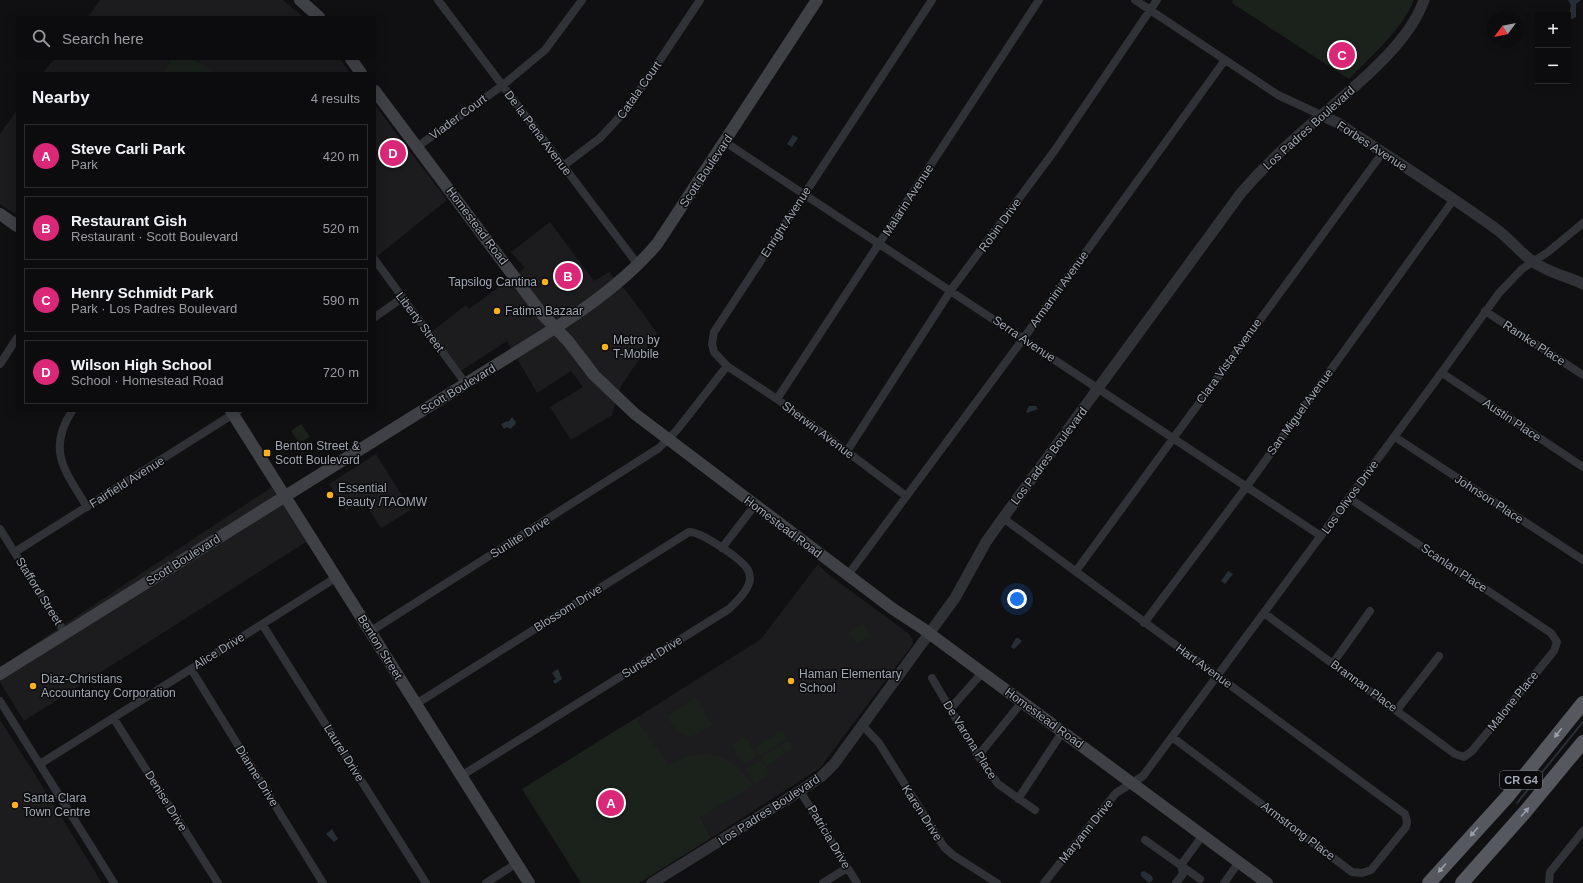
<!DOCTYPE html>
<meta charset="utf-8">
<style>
body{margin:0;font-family:Helvetica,sans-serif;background:#151517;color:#f1f3f6}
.controls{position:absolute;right:12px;top:12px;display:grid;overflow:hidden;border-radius:0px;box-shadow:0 2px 10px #0003}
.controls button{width:36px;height:36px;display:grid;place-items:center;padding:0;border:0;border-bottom:1px solid #2c2c2e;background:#0c0c0e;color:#f1f3f6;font:20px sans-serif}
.compass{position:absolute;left:1487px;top:12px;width:36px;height:36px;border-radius:50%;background:#0c0c0e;box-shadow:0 2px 10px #0003;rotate:238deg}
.you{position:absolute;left:1017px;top:599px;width:14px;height:14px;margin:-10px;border:3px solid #fff;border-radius:50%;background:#1a73e8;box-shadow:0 0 0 6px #1a73e833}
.badge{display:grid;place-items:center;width:26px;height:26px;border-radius:50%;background:#db2777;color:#fff;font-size:13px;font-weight:700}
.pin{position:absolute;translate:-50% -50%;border:2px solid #fff;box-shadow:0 1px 4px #0006}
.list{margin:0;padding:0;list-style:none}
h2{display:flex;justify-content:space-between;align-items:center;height:52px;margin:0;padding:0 16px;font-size:17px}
h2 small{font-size:13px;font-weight:400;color:#9a9b9e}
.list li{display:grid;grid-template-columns:26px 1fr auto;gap:12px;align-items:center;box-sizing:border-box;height:64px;margin:0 8px 8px;padding:0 8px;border:1px solid #2c2c2e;border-radius:0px}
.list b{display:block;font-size:15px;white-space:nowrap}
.list p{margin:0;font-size:13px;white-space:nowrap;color:#9a9b9e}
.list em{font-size:13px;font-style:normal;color:#9a9b9e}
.icon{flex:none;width:22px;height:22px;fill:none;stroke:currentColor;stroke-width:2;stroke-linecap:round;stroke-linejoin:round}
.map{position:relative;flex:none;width:1583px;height:883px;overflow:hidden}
.search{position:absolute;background:#0c0c0e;box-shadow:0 2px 10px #0003;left:16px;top:16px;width:360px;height:44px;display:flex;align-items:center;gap:10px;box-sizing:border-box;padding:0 14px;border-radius:0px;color:#9a9b9e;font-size:15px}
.panel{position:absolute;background:#0c0c0e;box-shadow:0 2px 10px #0003;left:16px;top:72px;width:360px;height:340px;border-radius:0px}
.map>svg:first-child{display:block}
</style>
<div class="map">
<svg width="1583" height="883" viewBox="0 0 1583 883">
<rect width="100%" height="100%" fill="#101012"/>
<path fill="#1c1c1f" d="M100,0H283L303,17H88Z
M54,59H340L350,73H43Z
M375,105L447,200L375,258Z
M17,110V215L0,204V134Z
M550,222L594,281L609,272L627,292L657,333L621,386L612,415L571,440L550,407L583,387L571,371L537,393L507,341L461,371L431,332L466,305L469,309L525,268L511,252Z
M376,454L411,510L381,528L363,500L346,511L329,484Z
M272,487L306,542L24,721L0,682V667Z
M818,564L825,572L909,634L913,640V644L820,768L711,838L700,817L636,718L761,639Z
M0,720L33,771L102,883H0Z"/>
<path fill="#1b221c" d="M1233,0H1414C1401,31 1372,55 1349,79L1232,3Z
M172,59H193L215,73H163Z
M301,424L310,437L299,443L291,431Z
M863,623L870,636L857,644L849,632Z
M695,698L712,725L691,737C677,735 674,727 667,716Z
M636,718L668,765C702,746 731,753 753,786L700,817L711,838L639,883H581L522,789Z
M782,730L787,739L760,756L755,747Z
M745,736L757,756L744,764L731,745Z
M782 747a5 5 0 1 1 10 0a5 5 0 1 1-10 0Z
M780,746L785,754L766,766L761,757Z
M761,760L770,774L755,783L746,769Z"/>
<path fill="#272f36" d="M1568,0H1581L1576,4V17L1572,19L1568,18V15H1565L1566,13L1569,14L1571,5Z
M793,135L798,138L792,147L787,144Z
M1029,406H1036L1038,409L1027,413L1026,412Z
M512,417L516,422L515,425L510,429L507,427L504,429L501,424L507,421L508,422Z
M1228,571L1233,574L1225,584L1221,581Z
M1016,638H1018L1022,641L1014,649L1011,647Z
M558,669L562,679L555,684L553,681L556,679L552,673Z
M332,829L338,839L334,842L326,834Z
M1144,871L1152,876L1153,880L1149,883L1141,876V872Z"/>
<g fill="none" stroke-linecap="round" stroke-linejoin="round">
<path stroke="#272f36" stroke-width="2" d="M1517,803L1583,722"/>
<path stroke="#313237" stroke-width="8" d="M438,0L639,266
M1135,0L1278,95L1321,115
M725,142L1321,536
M417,147L503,85L545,50L582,0
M563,166L600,138L628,108L700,0
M375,260L466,384
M1485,311L1583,375
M375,317L402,298
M0,364L17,338
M1442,373L1583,467
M777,399L1039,0
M72,411C46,451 66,472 87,507
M1395,437L1583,560
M847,451L951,290L1055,150L1157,0
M906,496L777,399L727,366L714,352L712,344L714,332L932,0
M1003,518L1405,814L1407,822L1406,827L1371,870L1362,873L1352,872L1172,737
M0,529L65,633
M722,548L755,505
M15,552L238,411
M1076,571L1383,152
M848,575L1023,339L1225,60
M1264,613L1455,754L1464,757L1472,751L1554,651L1557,642L1551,633L1349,498
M1144,623L1247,486L1454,199
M262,624L426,883
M371,631L659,448L677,430L727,366
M1333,663L1370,611
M191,669L323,883
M932,678L978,756L998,784L1035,810
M0,701L114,883
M416,704L689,532C700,531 742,559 748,570C749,572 750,576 750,579C749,590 737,601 729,609L461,776
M951,708L982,673
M1397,710L1439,656
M114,719L218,883
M863,726L879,743L944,847L953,855L997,883
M978,756L1022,702
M40,764L337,577
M800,791L857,883
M1018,799L1063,731
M1145,840L1200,879
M486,883L517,863
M823,883L847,868
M1044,883L1116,793L1143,776L1434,383L1499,293L1522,269L1548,252L1583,223
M1176,883L1183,874L1181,865L1203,835
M1224,883L1239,862
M1549,883L1550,872L1583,831"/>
<path stroke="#313237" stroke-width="11" d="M1321,115L1338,123C1391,158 1443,191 1495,228C1513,241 1525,260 1546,269C1558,275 1571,278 1583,284
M652,883L800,791L822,776L834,764L955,598L986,542L1003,518L1241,193C1266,164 1293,139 1322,115C1356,85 1409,44 1424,0"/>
<path stroke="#3f4147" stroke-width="12" d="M300,0L319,17
M351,59L361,73
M375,91L542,314L568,341L594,375L635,414L893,609L922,628L1267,883
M0,214L17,226
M231,411L529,883
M0,674L555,328C593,304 628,278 657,244L817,0"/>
<path stroke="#55585f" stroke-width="14" d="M1429,883L1508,796L1583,703
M1462,883L1525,812L1583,742"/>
</g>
<defs><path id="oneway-solid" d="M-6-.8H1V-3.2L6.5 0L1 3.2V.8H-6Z"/></defs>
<g fill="#999fab">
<use href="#oneway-solid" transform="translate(1558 733) rotate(129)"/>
<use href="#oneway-solid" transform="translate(1525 812) rotate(-49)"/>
<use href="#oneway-solid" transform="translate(1474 832) rotate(132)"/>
<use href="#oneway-solid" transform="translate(1442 868) rotate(131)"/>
</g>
<g fill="#f9b122" stroke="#0b0b0d" stroke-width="1.5">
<circle cx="545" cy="282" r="4"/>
<circle cx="497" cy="311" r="4"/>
<circle cx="605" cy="347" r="4"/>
<rect x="263" y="449" width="8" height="8" rx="2"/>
<circle cx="330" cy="495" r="4"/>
<circle cx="791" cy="681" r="4"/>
<circle cx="33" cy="686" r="4"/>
<circle cx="15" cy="805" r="4"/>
</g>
<g text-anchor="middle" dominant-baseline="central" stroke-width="3" stroke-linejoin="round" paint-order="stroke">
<rect fill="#0b0b0d" stroke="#747881" stroke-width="1" x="1500" y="771" width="42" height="18" rx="3"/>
<g font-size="11" font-weight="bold" fill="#a1a7b3">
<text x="1521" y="780">CR G4</text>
</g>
<g font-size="12" fill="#a1a7b3" stroke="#0b0b0d">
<text transform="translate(639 90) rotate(-55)">Catala Court</text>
<text transform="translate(458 117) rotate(-36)">Viader Court</text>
<text transform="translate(1309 128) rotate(-42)">Los Padres Boulevard</text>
<text transform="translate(538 133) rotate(53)">De la Pena Avenue</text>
<text transform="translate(1372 146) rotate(33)">Forbes Avenue</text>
<text transform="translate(706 171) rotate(-56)">Scott Boulevard</text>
<text transform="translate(908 200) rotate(-57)">Malarin Avenue</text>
<text transform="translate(786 222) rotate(-57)">Enright Avenue</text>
<text transform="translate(1000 225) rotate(-54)">Robin Drive</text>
<text transform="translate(477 226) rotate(53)">Homestead Road</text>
<text transform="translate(1059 289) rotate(-54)">Armanini Avenue</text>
<text transform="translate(420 322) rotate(53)">Liberty Street</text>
<text transform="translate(1024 339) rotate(34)">Serra Avenue</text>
<text transform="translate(1534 343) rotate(33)">Ramke Place</text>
<text transform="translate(1229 361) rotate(-54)">Clara Vista Avenue</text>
<text transform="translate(458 389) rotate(-31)">Scott Boulevard</text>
<text transform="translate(1300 412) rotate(-54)">San Miguel Avenue</text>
<text transform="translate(1512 420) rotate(34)">Austin Place</text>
<text transform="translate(818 430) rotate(37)">Sherwin Avenue</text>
<text transform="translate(1049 456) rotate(-53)">Los Padres Boulevard</text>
<text transform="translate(127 482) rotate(-32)">Fairfield Avenue</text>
<text transform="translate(1350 497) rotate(-54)">Los Olivos Drive</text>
<text transform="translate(1489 499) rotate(33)">Johnson Place</text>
<text transform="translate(783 527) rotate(37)">Homestead Road</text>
<text transform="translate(520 537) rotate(-32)">Sunlite Drive</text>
<text transform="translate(183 560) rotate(-32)">Scott Boulevard</text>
<text transform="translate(1454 568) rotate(34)">Scanlan Place</text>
<text transform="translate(39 591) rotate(58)">Stafford Street</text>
<text transform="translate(568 608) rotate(-32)">Blossom Drive</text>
<text transform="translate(380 647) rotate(58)">Benton Street</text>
<text transform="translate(219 651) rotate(-32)">Alice Drive</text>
<text transform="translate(652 657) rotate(-32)">Sunset Drive</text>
<text transform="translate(1204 666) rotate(36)">Hart Avenue</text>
<text transform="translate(1364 686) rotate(36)">Brannan Place</text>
<text transform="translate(1513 701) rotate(-51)">Malone Place</text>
<text transform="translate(1044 718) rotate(36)">Homestead Road</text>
<text transform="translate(970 740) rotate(58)">De Varona Place</text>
<text transform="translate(344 753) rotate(58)">Laurel Drive</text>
<text transform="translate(257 776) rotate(58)">Dianne Drive</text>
<text transform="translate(166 801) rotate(58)">Denise Drive</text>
<text transform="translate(769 810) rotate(-33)">Los Padres Boulevard</text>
<text transform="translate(922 813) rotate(57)">Karen Drive</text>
<text transform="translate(1086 831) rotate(-51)">Maryann Drive</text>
<text transform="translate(1298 831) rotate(37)">Armstrong Place</text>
<text transform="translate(829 837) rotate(59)">Patricia Drive</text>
</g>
<g font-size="12" fill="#a1a7b3" stroke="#0b0b0d" text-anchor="start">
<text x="537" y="282" text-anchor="end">Tapsilog Cantina</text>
<text x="505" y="311">Fatima Bazaar</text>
<text x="613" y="340">Metro by<tspan x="613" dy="14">T-Mobile</tspan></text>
<text x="275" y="446">Benton Street &amp;<tspan x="275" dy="14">Scott Boulevard</tspan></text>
<text x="338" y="488">Essential<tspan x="338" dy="14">Beauty /TAOMW</tspan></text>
<text x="799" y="674">Haman Elementary<tspan x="799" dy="14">School</tspan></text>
<text x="41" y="679">Diaz-Christians<tspan x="41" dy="14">Accountancy Corporation</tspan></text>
<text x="23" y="798">Santa Clara<tspan x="23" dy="14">Town Centre</tspan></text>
</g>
</g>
</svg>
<div class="controls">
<button>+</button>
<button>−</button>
</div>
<svg class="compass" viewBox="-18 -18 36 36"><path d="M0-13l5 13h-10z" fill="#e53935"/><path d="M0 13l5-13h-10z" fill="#9a9b9e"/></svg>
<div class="you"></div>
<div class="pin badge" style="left:611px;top:803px">A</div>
<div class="pin badge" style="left:568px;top:276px">B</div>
<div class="pin badge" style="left:1342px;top:55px">C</div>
<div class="pin badge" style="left:393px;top:153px">D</div>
<div class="search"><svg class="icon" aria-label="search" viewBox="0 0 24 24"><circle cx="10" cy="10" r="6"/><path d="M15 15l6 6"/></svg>Search here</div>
<section class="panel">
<h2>Nearby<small>4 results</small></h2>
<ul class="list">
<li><span class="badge">A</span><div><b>Steve Carli Park</b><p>Park</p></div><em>420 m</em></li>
<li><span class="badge">B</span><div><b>Restaurant Gish</b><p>Restaurant · Scott Boulevard</p></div><em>520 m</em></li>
<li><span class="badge">C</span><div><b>Henry Schmidt Park</b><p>Park · Los Padres Boulevard</p></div><em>590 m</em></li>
<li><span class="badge">D</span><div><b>Wilson High School</b><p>School · Homestead Road</p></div><em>720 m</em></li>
</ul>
</section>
</div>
